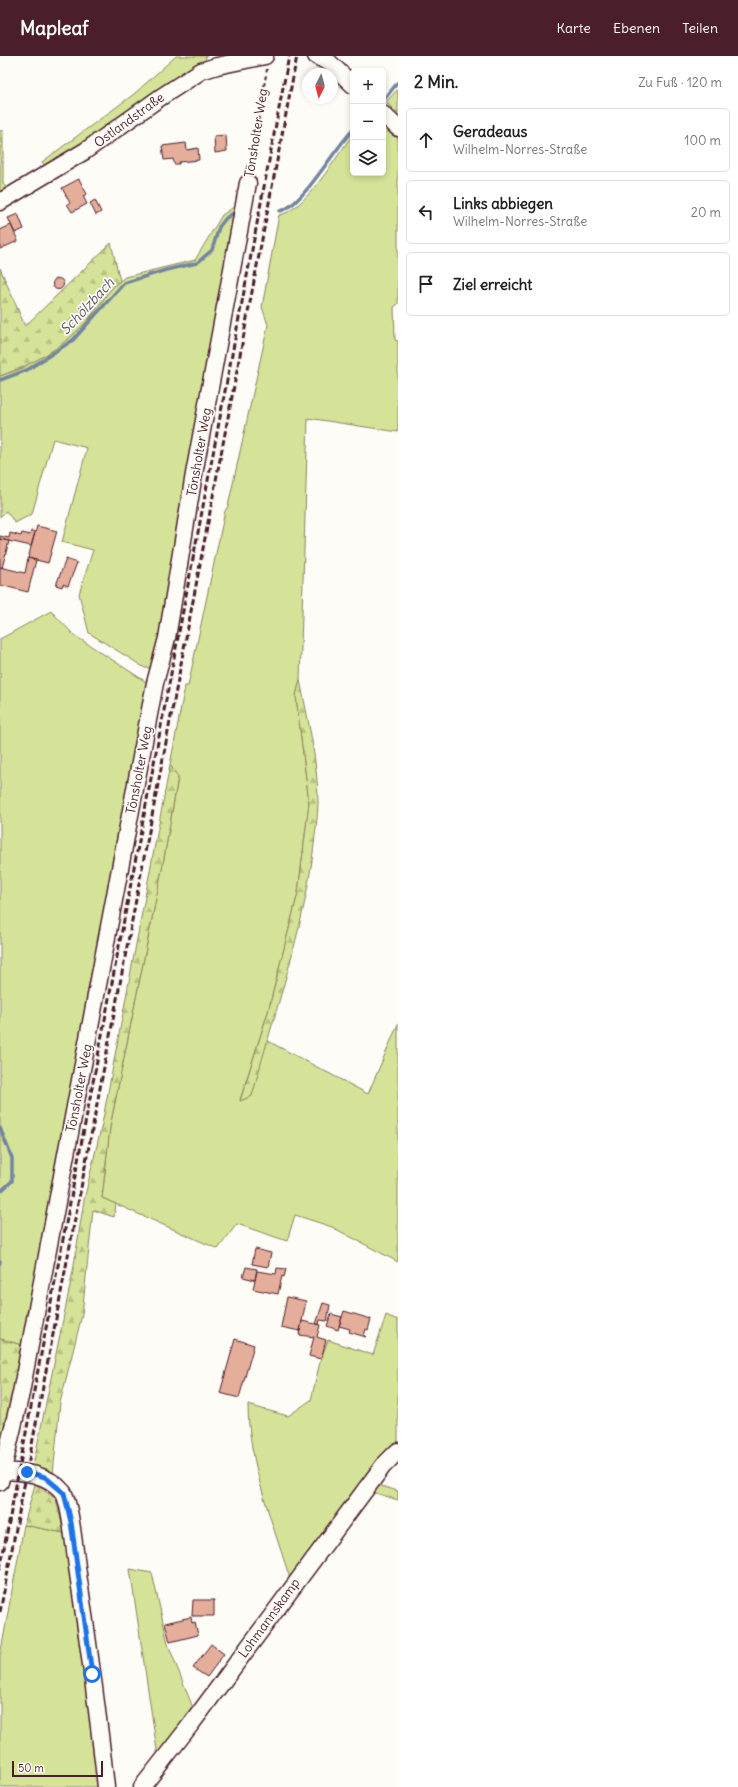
<!DOCTYPE html>
<html lang="de">
<meta charset="utf-8">
<style>
body{margin:0;font-family:Delius,sans-serif;background:#f6f6f6;color:#202124}
.controls{position:absolute;right:12px;top:12px;display:grid;overflow:hidden;border-radius:6px;box-shadow:0 2px 6px #0003}
.controls button{width:36px;height:36px;display:grid;place-items:center;padding:0;border:0;border-bottom:1px solid #e0e0e0;background:#fff;color:#202124;font:20px sans-serif}
.compass{position:absolute;left:302px;top:12px;width:36px;height:36px;border-radius:50%;background:#fff;box-shadow:0 2px 6px #0003;rotate:186deg}
.scale{position:absolute;left:12px;bottom:10px;width:91px;box-sizing:border-box;padding-left:4px;border:2px solid #4a1f2b;border-top:0;font-size:11px;line-height:14px;white-space:nowrap;color:#4a1f2b;-webkit-text-stroke:3px #fdfcf7;paint-order:stroke}
.stop{position:absolute;width:12px;height:12px;margin:-9px;border:3px solid #1a73e8;border-radius:50%;background:#fff}
.stop.end{background:#1a73e8;border-color:#fff;box-shadow:0 1px 4px #0008}
.list{margin:0;padding:0;list-style:none}
h2{display:flex;justify-content:space-between;align-items:center;height:52px;margin:0;padding:0 16px;font-size:17px}
h2 small{font-size:13px;font-weight:400;color:#757577}
.list li{display:grid;grid-template-columns:26px 1fr auto;gap:12px;align-items:center;box-sizing:border-box;height:64px;margin:0 8px 8px;padding:0 8px;border:1px solid #e0e0e0;border-radius:6px}
.list b{display:block;font-size:15px;white-space:nowrap}
.list p{margin:0;font-size:13px;white-space:nowrap;color:#757577}
.list em{font-size:13px;font-style:normal;color:#757577}
.icon{flex:none;width:22px;height:22px;fill:none;stroke:currentColor;stroke-width:2;stroke-linecap:round;stroke-linejoin:round}
.map{position:relative;flex:none;width:398px;height:1731px;overflow:hidden}
header{display:flex;align-items:center;gap:24px;box-sizing:border-box;height:56px;padding:0 20px;background:#4a1f2b;color:#fff}
header strong{font-size:19px}
nav{display:flex;gap:22px;margin-inline-start:auto;font-size:14px}
main{display:flex}
aside{flex:1;background:#fff}
.map>svg:first-child{display:block}
</style>
<header>
<strong>Mapleaf</strong>
<nav><a>Karte</a><a>Ebenen</a><a>Teilen</a></nav>
</header>
<main>
<div class="map">
<svg width="398" height="1731" viewBox="0 0 398 1731">
<defs>
<pattern id="forest-firs" width="22" height="20" patternUnits="userSpaceOnUse"><rect width="22" height="20" fill="#d4e397"/><path d="M5 1l3.5 6h-7zM16 11l3.5 6h-7z" fill="#b8c282"/></pattern>
</defs>
<rect width="100%" height="100%" fill="#fdfcf7"/>
<filter id="ink" filterUnits="userSpaceOnUse"><feTurbulence type="fractalNoise" baseFrequency=".025" numOctaves="2"/><feDisplacementMap in="SourceGraphic" scale="8" xChannelSelector="R" yChannelSelector="G"/><feConvolveMatrix kernelMatrix="1 2 1 2 8 2 1 2 1" color-interpolation-filters="sRGB"/></filter>
<g filter="url(#ink)">
<path fill="#d4e397" stroke="#8f8161" d="M176,0H207L203,7L47,112L42,106L134,38Z
M398,33V58L386,46Z
M383,67L398,83V248L394,251L395,284L398,285V376L308,362L300,624L296,640L309,747L298,837L268,956L240,1044L252,1040L266,984L368,1038L398,968V1206L332,1171L295,1159L287,1185L237,1168L218,1193L102,1142L110,1071L163,808L178,722L170,709L185,630H188L225,455L228,450L268,269L262,251L279,159C304,156 338,98 353,78V117H383Z
M241,146L155,612H145L89,577L79,538L93,494L62,486L87,392L53,383L32,458L15,467L6,455L0,461V320L23,312L91,261L111,232L125,221L195,204L222,159Z
M51,555L74,579L151,629L88,933L73,1030L26,1290L0,1283V583Z
M386,1259L398,1264V1389L291,1526C274,1471 248,1406 248,1349L288,1360L311,1344L320,1306L328,1284L373,1299Z
M374,1428L398,1435V1444L369,1435Z
M24,1469L64,1477L71,1498L101,1731H0V1600Z
M130,1513L152,1517L168,1588L195,1657L158,1701Z"/>
<path fill="url(#forest-firs)" stroke="#8f8161" d="M3,74V128L9,134L0,139V75Z
M111,187L120,225C107,235 101,248 91,260C68,289 34,308 0,320V212L25,270Z
M300,624C308,664 318,706 318,747C318,761 315,776 314,789C304,875 274,957 252,1040L240,1045L268,956L298,837L309,747L296,640Z
M170,709L178,721L163,808L110,1071L102,1142L116,1148L114,1161L93,1154L82,1259L60,1347L53,1418L33,1410L73,1215L84,1144L102,1068Z
M0,1283L26,1290L0,1388Z
M35,1428L56,1443L64,1477L24,1469Z"/>
<g fill="none" stroke-linecap="round" stroke-linejoin="round">
<path stroke="#7385a0" stroke-width="3.5" d="M383,45L398,26
M280,155C302,151 335,91 353,74
M0,324L27,314L73,284L124,227L166,214L197,207L212,194L219,171L226,162L238,154
M0,1072L12,1102V1125L0,1136
M0,1205V1207"/>
</g>
<path fill="#e5ae9b" stroke="#4a1f2b" d="M226,79L227,95L215,97L214,80Z
M186,87L187,94L198,92L199,104L179,106V108H174L173,103L164,104L162,90Z
M79,123L87,138L83,140L87,148L72,156L67,148L70,147L62,132Z
M95,144L101,156L96,159L90,147Z
M18,158L24,173L15,177L8,162Z
M11,169L18,185L0,193V174Z
M52.5 228a5.5 5.5 0 1 1 11 0a5.5 5.5 0 1 1-11 0Z
M37,470L57,475L48,507L28,502Z
M31,475L35,476L31,490L0,483V480L9,482L10,477L21,480L22,477L30,479Z
M0,483L9,485L2,512L0,511Z
M28,502L36,504L28,536L0,529V511L25,517Z
M66,503L77,507L68,530L63,528L62,531L56,529Z
M255,1193L271,1197L268,1211L252,1208Z
M246,1211L257,1213L255,1224L243,1221Z
M277,1212L286,1213L284,1221L282,1220L278,1238L253,1233L257,1215L276,1218Z
M287,1241L306,1245L300,1275L281,1271Z
M323,1247L330,1249L327,1265L320,1264L319,1268H316Z
M344,1255L371,1263L368,1274L366,1273L364,1280L366,1281L349,1276L350,1273L339,1270Z
M331,1258L342,1261L338,1274L327,1270Z
M302,1265L320,1269L317,1281L326,1284L321,1303L309,1300L314,1281L299,1279Z
M235,1283L254,1289L239,1342L220,1337Z
M193,1544H214V1560H192Z
M191,1561L192,1567L195,1566L198,1579L170,1586L165,1567Z
M211,1588L224,1598L207,1621L193,1612Z"/>
<g fill="none" stroke-linecap="round" stroke-linejoin="round">
<g stroke="#4a1f2b" stroke-width="19">
<path id="minor" d="M316,0L330,7L353,29
M383,58L398,72
M0,146L85,95L161,41L201,15L217,10L265,0
M2,1415C25,1416 47,1417 63,1436C70,1446 75,1496 77,1511C88,1584 98,1657 106,1731
M0,1426L21,1337L155,627L167,582L194,418L248,127
M142,1731L192,1667L383,1410L398,1395"/>
</g>
<path stroke="#4a1f2b" stroke-width="2" stroke-dasharray="4 3" stroke-linecap="butt" d="M250,113L267,13"/>
<use href="#minor" stroke="#fdfcf7" stroke-width="16"/>
<path stroke="#4a1f2b" stroke-width="3" stroke-dasharray="6 3" stroke-linecap="butt" d="M0,1513L289,0
M0,1556L297,0"/>
</g>
</g>
<g fill="none" stroke-linecap="round" stroke-linejoin="round" filter="url(#ink)">
<path stroke="#1a73e8" stroke-width="5" d="M27,1416L45,1421L64,1437L71,1466L92,1618"/>
</g>
<g text-anchor="middle" dominant-baseline="central" stroke-width="3.5" stroke-linejoin="round" paint-order="stroke">
<g font-size="13" fill="#4a1f2b" stroke="#fdfcf7">
<text transform="translate(129 64) rotate(-36)">Ostlandstraße</text>
<text transform="translate(256 77) rotate(-81)">Tönsholter Weg</text>
<text transform="translate(199 396) rotate(-80)">Tönsholter Weg</text>
<text transform="translate(139 714) rotate(-79)">Tönsholter Weg</text>
<text transform="translate(79 1032) rotate(-79)">Tönsholter Weg</text>
<text transform="translate(269 1562) rotate(-54)">Lohmannskamp</text>
</g>
<g font-size="14" font-style="italic" fill="#5e5266" stroke="#fdfcf7">
<text transform="translate(87 250) rotate(-47)">Schölzbach</text>
</g>
</g>
</svg>
<div class="controls">
<button>+</button>
<button>−</button>
<button><svg class="icon" aria-label="layers" viewBox="0 0 24 24"><path d="M12 4l9 5-9 5-9-5zM3 14l9 5 9-5"/></svg></button>
</div>
<svg class="compass" viewBox="-18 -18 36 36"><path d="M0-13l5 13h-10z" fill="#e53935"/><path d="M0 13l5-13h-10z" fill="#757577"/></svg>
<div class="scale">50 m</div>
<div class="stop" style="left:92px;top:1618px"></div>
<div class="stop end" style="left:27px;top:1416px"></div>
</div>
<aside>
<h2>2 Min.<small>Zu Fuß · 120 m</small></h2>
<ul class="list">
<li><svg class="icon" aria-label="ahead" viewBox="0 0 24 24"><path d="M12 20V5M6 11l6-6 6 6"/></svg><div><b>Geradeaus</b><p>Wilhelm-Norres-Straße</p></div><em>100 m</em></li>
<li><svg class="icon" aria-label="left" viewBox="0 0 24 24"><path d="M17 20v-9H6M10 6l-5 5 5 5"/></svg><div><b>Links abbiegen</b><p>Wilhelm-Norres-Straße</p></div><em>20 m</em></li>
<li><svg class="icon" aria-label="arrive" viewBox="0 0 24 24"><path d="M6 21V4h12l-3 4 3 4H6"/></svg><div><b>Ziel erreicht</b></div></li>
</ul>
</aside>
</main>
